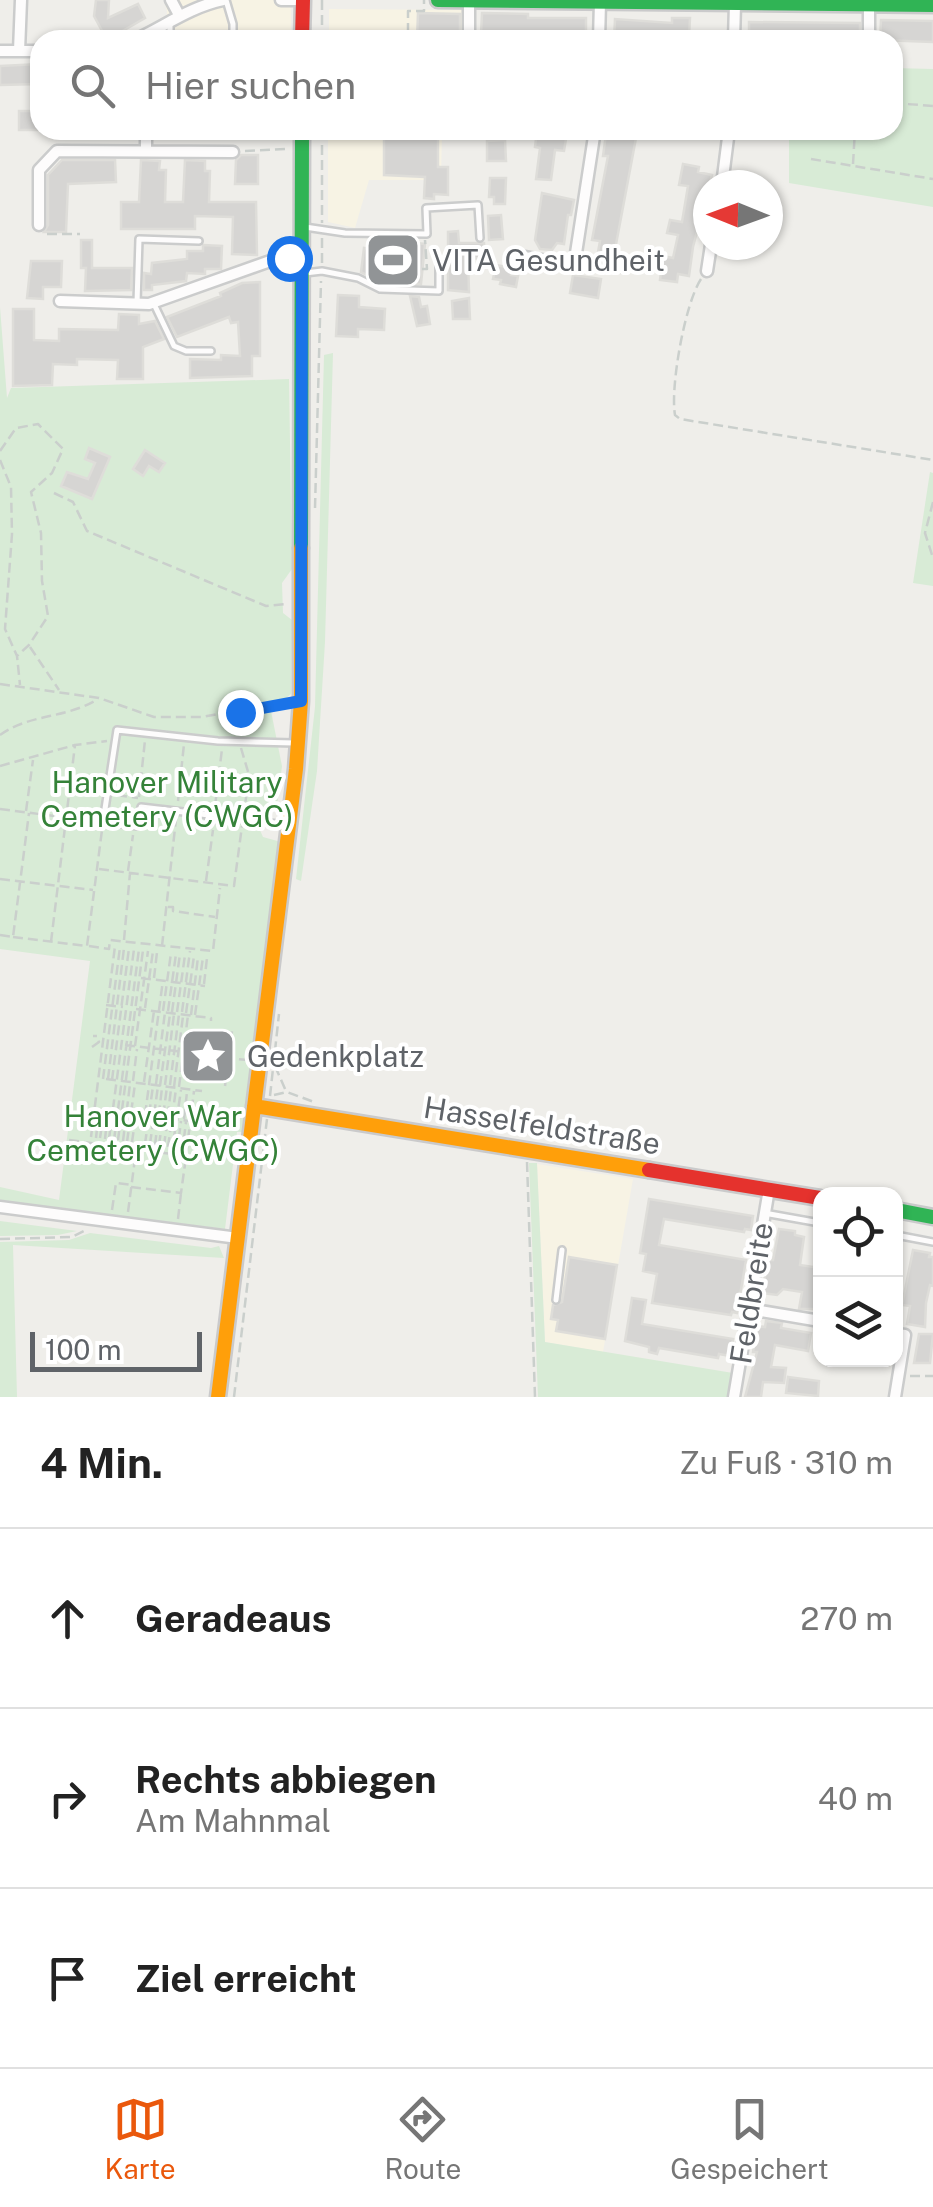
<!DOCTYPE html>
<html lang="de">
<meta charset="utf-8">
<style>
body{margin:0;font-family:"Public Sans",sans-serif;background:#f2f2f2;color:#222}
.controls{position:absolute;right:30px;bottom:30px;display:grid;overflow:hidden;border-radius:20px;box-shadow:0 2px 8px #0004}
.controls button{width:90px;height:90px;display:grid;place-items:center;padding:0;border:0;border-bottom:2px solid #e0e0e0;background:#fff;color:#222;font:50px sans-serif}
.compass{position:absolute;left:693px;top:170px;width:90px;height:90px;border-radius:50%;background:#fff;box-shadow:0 2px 8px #0004;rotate:271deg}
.scale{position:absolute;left:30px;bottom:25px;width:172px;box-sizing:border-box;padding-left:10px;border:5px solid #5f6368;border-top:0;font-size:28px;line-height:35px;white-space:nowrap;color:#5f6368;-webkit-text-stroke:8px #fff;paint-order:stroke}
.stop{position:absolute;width:30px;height:30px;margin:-22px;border:8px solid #1a73e8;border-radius:50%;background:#fff}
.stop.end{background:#1a73e8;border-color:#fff;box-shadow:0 2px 10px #0008}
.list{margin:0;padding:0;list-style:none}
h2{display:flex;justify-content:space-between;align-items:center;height:130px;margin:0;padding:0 40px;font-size:42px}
h2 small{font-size:32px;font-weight:400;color:#767676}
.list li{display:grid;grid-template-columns:65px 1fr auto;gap:30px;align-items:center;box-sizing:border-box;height:180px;padding:0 40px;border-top:2px solid #e0e0e0}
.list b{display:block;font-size:38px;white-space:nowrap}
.list p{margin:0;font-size:32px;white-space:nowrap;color:#767676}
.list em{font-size:32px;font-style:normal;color:#767676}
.icon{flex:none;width:55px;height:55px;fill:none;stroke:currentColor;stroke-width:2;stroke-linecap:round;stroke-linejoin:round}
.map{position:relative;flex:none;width:933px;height:1397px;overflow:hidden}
.search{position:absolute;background:#fff;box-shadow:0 2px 8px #0004;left:30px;right:30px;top:30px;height:110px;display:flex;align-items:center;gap:25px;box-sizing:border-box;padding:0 35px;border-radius:30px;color:#767676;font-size:38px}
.sheet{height:670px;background:#fff}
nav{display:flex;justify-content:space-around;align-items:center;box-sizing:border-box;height:140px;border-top:2px solid #e0e0e0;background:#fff;font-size:28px;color:#767676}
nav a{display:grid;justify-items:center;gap:5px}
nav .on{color:#ea580c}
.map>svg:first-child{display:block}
</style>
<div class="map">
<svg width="933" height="1397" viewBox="0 0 933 1397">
<rect width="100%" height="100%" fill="#efeeea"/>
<path fill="#f7f3e4" d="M164,0H291V40H165L167,11Z
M329,9L464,10L465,40H329Z
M165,130H291V139H165Z
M328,130H442L441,180H369L355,228L328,222Z
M537,1164L633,1179L603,1352L545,1342Z"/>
<path fill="#d8ebd6" d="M893,68L933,69V207L789,183V130H893Z
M0,307L7,398L11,388L289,379L292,569L282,583L283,613L292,620L291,694L271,711L282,766L277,806L264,809L256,821L263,837L281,842L245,1132H237L225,1229L0,1201V1187L59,1200L90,961L0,949Z
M333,353L325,642L317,771L301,881L296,879L315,707L324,355Z
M930,472L933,473V586L913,583Z
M529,1163H537L545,1342L733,1373L728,1397H538Z
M0,1221L77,1231L58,1235L0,1236Z
M90,1233L211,1248L219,1246L224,1258L13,1245L17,1397H0V1242L69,1240Z"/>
<path fill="#d6d5d3" stroke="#deddd9" stroke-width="2.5" d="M96,0H109L108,18L138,4L145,18L107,40L94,16Z
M418,13L460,14V40H417Z
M482,13L528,14V18H586V39L543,40V34H481Z
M672,18H690L689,37L614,40L615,19L672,23Z
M881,20L933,21V42L880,40Z
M749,22L860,23V38L749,40Z
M176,31H227V40H176Z
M39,64L40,84L0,85V66Z
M19,111H38V130H19Z
M384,130H438V167H448V195L434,194V199L424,198L425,177L384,175Z
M537,130L567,133L564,151L555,150L551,180L536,179L540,148L535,147Z
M606,134L636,138L614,255L624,256L622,273L595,269L600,241L592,240L608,156H603Z
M505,140L506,161H487V141Z
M241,155H258V184H235L236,160Z
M62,160H115L116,182L68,184L66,232H44L48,225V175Z
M141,160L160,161L159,170H166L165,202H183L185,160L205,161V171H210L209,202H256L257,255L232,254L233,217L195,216V229H121V202H139Z
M683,164L699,167L698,172L712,175L693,247L689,276L678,274L677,282L660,280L663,256L673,258L678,235L667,233L670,220L682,222L688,186L679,185Z
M490,178H506L505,204H494V197H489Z
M542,193L574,200L571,215H568L564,244L557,243L552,250L540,249L535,240Z
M501,215L503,239L489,240L488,216Z
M458,231L459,243H484L485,258L468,259L469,292L448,290V232Z
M81,240H92V268H132L131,290L85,291L86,268H81Z
M381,240L425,244L421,284L382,283L361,272L364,248L380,250Z
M203,245L222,246L221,269H205V274L187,273L186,281L152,285V290H144V273L151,274L152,263L187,259V251H203Z
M31,261H62L61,287H43V299L27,298Z
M496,265L512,268L511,275L518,276L516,287L500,284L501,280L493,279Z
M573,275L601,279L598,298L570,293Z
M260,282V356H252V376L190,378V359L221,360V355L240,356L238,322L231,323L229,317L177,337L167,317L221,296L220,293L242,283Z
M338,295L359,296V307L385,309L384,330L358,329V337L336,336Z
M410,296L419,297L421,307L427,306L430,324L417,326Z
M469,298L470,319H453L452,301Z
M13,309H34V340L59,341V329L118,330L119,314L139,315V324L155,321L164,339L143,347V379H117L118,360L77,359V365L53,364L52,385L13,386Z
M89,448L110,457L92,499L61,486L67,472L88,479L95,463L85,459Z
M145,450L165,463L159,472L149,466L143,476L133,469Z
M649,1199L753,1216L751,1230L745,1229L744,1232L664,1219L659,1245L746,1260L737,1313L732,1312L731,1315L652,1303L657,1274L643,1271L646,1254L640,1253Z
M779,1229L795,1231V1235L804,1237L800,1265L820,1268L818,1309H799L802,1292L783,1289L777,1295L762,1293L768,1260H773Z
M913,1250L930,1253L929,1257H933V1286L930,1285L926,1303L925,1327L907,1324L910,1306L902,1305Z
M569,1257L617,1265L605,1339L556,1331L558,1320L551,1319L553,1305L562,1302Z
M632,1298L646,1300L642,1324L733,1339L730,1356L719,1354L718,1358L659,1348L657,1354L649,1352V1347L625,1341Z
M766,1321L782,1323L781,1328L811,1333L808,1351L775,1345L771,1367L786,1368L784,1383L763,1382L761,1397H745L757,1352H753L757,1326L765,1327Z
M919,1334H933L930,1363H914Z
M788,1377L819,1381L818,1396L786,1393Z"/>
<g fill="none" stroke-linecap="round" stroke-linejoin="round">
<g stroke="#cbcccc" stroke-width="10">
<path id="lane" d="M226,0L233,24V40
M170,40V23
M305,227L345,233L427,234L426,208L478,205L480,238
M305,273L322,271L358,278L380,289L439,291V265
M153,302L174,346L186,351H211
M137,303L139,239L199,241
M209,815V819L222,821V817
M286,825L222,817V813L210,812L209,815L141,807L138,826L103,822L117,730L218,741L294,743
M764,1213L820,1223
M896,1235L933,1242
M556,1300L562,1250"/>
</g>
<g stroke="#cbcccc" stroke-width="15">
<path id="street" d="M171,0L179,15
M281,0H303
M135,40C165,26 190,7 223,0
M469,40V0
M599,40L600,2
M734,40L735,4
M869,40V4
M0,51H40
M19,51L21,0
M146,150V130
M722,185L729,130
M39,225V170L57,151L233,152
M519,256L574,266L595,130
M707,271L711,245
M60,301L149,304L273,260L302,257
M0,1207L238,1238
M749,1309L820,1321
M734,1397L769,1189
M895,1397L905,1335L896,1334"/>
</g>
<g stroke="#cacacb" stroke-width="19">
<path id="fast" d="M438,0L933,5
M301,548L302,130
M896,1210L933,1217"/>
</g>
<g stroke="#cacacb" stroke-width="19">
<path id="slow" d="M254,1106L649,1170
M218,1397L296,769L301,701V548"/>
</g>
<g stroke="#cacacb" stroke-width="19">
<path id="jam" d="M302,40L303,0
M649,1170L820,1198"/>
</g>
<path stroke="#cacfcc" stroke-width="2.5" stroke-dasharray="10 5" stroke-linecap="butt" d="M408,33V11H424V0
M288,40L289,26
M322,40V0
M893,103L933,106
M322,130V223
M245,151L287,149
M811,159L933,179
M853,164L855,130
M47,234H80
M322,263V236
M422,269H427L425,240
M701,279C685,303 670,387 675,415L680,419L933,460
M0,451L16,428L38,424L63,449L52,473L31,492L41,533L42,581L48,616L29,645L17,656
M0,460L11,487L12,534L5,629L17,656L20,685
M54,493L73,502L87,531L266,606L287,604
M933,502L925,533L933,558
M315,508L321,281
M30,647L59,690
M0,684L99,698L154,717H202L288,701
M0,735C31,713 66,719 98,699
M241,748L249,775L244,813
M0,766L75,745
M117,795L138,798
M139,797L145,740
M178,801L184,744
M215,806L222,749
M0,809L93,821
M26,811L33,760
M113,812L130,814
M99,869L234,886L242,826
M128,871L133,835
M0,879L93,890
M206,881L213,830
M168,907H173V911L215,917
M0,935L13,937L29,813
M13,937L87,946L102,830
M124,940L130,873
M51,942L75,745L107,741
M89,946L109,949L110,940L213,951L220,888
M162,946L176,819
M141,978L205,986
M154,978L157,952
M204,984L207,958
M106,1005L123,1007
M145,1008L153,951
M136,1009L211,1018V1021
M163,1011L171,953
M168,1011L176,954
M172,1012L180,954
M177,1012L185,955
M182,1012L190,951
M186,1013L194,956
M191,1015L198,957
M195,1015L203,957
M125,1045L192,1053
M135,1046L148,951
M92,1047L99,1042L97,1036H93
M224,1058L248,1060
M275,1066L286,1091
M223,1069L226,1045
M103,1079L120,947
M106,1079L202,1091
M108,1079L124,948
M112,1080L129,948
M133,1081L137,1049
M144,1082L154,1011
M156,1084L165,1012
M165,1085L174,1014
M170,1085L179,1014
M160,1086L170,1014
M225,1086L232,1031
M174,1087L183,1016
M179,1087L188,1015
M274,1095L287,1092L314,1102
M270,1096L279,1014
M93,1109L111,1111
M124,1113L189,1121
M145,1115L163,980
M184,1119L187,1092
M91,1137L115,946
M96,1138L99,1110
M100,1138L104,1112
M105,1139L108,1111
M109,1139L134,949
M69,1140L186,1156L194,1091
M114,1140L139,949
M118,1140L143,950
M123,1141L130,1084
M127,1142L135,1084
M132,1142L136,1114
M145,1144L153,1086
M150,1144L158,1086
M155,1145L162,1088
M159,1145L167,1087
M164,1146L171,1089
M168,1147L176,1089
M172,1151L181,1090
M177,1153L181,1121
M182,1154L186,1122
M527,1162L535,1397
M131,1187L181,1193L186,1157
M829,1191L852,1194
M112,1210L116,1183L132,1185
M128,1212L136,1151
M178,1219L181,1193
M0,1239L72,1237L88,1229
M910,1376H933
M234,1397L267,1119"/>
<use href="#lane" stroke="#fdfcfc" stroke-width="5"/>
<use href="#street" stroke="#fdfcfc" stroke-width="10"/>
<use href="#fast" stroke="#30b455" stroke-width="14"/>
<use href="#slow" stroke="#ff9f0a" stroke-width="14"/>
<use href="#jam" stroke="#e5322d" stroke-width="14"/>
</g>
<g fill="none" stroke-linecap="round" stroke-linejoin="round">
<path stroke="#1a73e8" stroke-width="12" d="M240,712L301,701L302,257L289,258"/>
</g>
<defs>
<g id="stadium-square" transform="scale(2.875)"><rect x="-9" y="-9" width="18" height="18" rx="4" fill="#919496" stroke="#fff"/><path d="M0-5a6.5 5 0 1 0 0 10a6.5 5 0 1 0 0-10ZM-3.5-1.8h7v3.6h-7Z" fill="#fff"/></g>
<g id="sight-square" transform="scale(2.875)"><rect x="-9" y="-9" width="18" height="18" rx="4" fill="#919496" stroke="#fff"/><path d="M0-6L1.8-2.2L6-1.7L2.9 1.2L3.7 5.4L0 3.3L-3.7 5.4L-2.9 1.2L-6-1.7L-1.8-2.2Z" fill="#fff"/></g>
</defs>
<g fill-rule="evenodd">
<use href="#stadium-square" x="393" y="260"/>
<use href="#sight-square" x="208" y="1056"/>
</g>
<g text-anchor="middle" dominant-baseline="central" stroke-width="8" stroke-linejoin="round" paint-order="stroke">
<g font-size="30" fill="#5f6368" stroke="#fff" text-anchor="start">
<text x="432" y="260">VITA Gesundheit</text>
<text x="247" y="1056">Gedenkplatz</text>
</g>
<g font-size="30" fill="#348238" stroke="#fff">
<text x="167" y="782">Hanover Military<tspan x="167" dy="34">Cemetery (CWGC)</tspan></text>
<text x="153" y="1116">Hanover War<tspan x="153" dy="34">Cemetery (CWGC)</tspan></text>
</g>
<g font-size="30" fill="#5f6368" stroke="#fff">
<text transform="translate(542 1125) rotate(9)">Hasselfeldstraße</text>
<text transform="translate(751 1293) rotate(-81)">Feldbreite</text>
</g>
</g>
</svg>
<div class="controls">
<button><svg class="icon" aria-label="locate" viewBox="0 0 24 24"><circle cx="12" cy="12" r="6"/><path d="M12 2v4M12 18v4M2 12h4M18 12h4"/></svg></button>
<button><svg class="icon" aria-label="layers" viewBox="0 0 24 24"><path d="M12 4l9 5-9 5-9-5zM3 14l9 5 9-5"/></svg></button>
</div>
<svg class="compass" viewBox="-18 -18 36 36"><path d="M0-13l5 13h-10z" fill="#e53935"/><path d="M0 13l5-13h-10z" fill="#767676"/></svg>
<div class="scale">100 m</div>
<div class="stop" style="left:289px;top:258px"></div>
<div class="stop end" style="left:240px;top:712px"></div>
<div class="search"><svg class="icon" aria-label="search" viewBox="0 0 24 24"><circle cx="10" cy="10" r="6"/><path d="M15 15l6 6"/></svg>Hier suchen</div>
</div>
<section class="sheet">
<h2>4 Min.<small>Zu Fuß · 310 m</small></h2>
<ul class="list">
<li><svg class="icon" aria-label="ahead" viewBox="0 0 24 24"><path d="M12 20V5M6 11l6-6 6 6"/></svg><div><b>Geradeaus</b></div><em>270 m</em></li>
<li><svg class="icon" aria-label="right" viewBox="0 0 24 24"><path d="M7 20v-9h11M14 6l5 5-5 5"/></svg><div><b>Rechts abbiegen</b><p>Am Mahnmal</p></div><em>40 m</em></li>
<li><svg class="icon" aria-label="arrive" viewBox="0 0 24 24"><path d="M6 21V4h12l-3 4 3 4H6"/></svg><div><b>Ziel erreicht</b></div></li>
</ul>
</section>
<nav>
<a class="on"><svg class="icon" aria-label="map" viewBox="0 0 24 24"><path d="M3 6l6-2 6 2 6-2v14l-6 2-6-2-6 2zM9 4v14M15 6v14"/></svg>Karte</a>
<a><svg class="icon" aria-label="directions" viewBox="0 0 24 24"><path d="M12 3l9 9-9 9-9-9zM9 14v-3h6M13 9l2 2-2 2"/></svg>Route</a>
<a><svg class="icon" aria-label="saved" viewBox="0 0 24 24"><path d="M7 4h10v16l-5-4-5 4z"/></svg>Gespeichert</a>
</nav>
